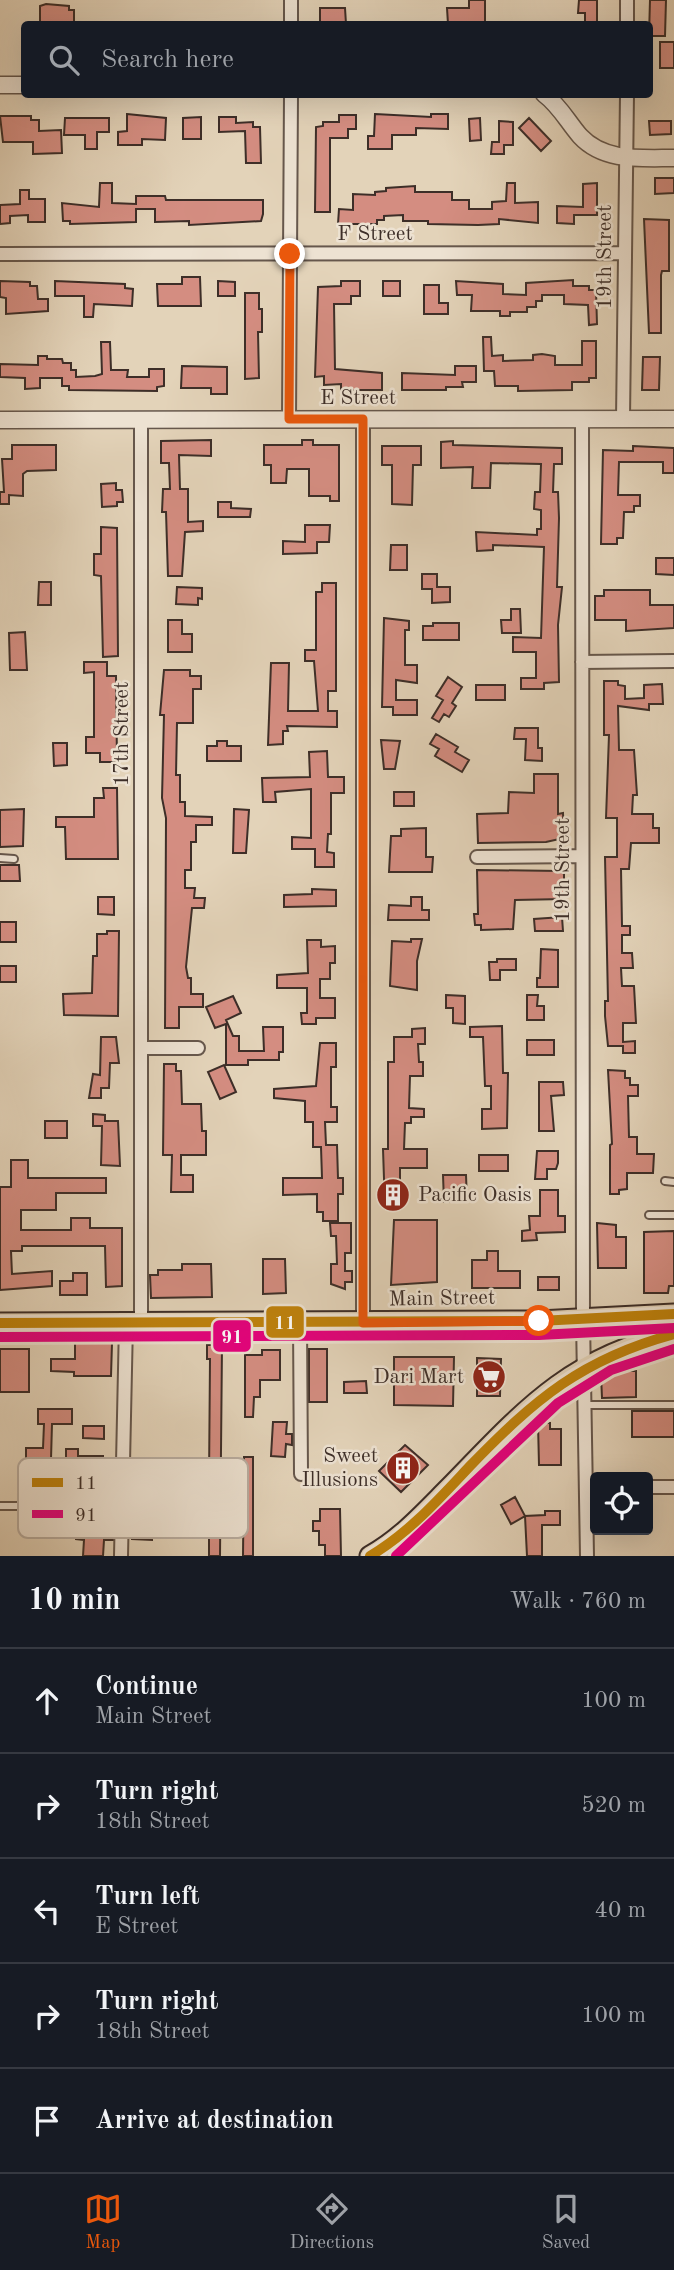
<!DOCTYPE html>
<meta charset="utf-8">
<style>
body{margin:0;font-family:"Old Standard TT",serif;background:#242831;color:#f1f3f6}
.controls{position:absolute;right:21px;bottom:21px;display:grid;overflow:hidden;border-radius:7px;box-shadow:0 7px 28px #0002}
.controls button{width:63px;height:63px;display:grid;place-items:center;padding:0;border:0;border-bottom:2px solid #363941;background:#171b24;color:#f1f3f6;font:35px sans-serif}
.stop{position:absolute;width:21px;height:21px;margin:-16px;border:5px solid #ea580c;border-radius:50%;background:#fff}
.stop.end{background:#ea580c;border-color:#fff;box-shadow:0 2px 7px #0008}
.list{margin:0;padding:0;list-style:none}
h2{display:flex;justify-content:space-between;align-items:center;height:91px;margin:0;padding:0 28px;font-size:30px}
h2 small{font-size:23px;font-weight:400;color:#9ea1a6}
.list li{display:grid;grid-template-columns:46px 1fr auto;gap:21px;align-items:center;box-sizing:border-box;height:105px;padding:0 28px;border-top:2px solid #363941}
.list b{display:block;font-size:26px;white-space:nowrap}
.list p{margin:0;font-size:23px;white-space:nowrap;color:#9ea1a6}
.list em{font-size:23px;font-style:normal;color:#9ea1a6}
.icon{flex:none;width:38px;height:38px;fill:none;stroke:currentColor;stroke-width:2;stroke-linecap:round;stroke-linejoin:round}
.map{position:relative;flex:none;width:674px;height:1556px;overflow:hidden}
.search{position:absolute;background:#171b24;box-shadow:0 7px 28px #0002;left:21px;right:21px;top:21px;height:77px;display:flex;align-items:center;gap:18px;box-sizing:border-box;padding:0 24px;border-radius:7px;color:#9ea1a6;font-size:26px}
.sheet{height:616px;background:#171b24}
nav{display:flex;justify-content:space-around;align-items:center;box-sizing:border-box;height:98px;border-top:2px solid #363941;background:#171b24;font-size:19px;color:#9ea1a6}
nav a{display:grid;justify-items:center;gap:4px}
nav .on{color:#ea580c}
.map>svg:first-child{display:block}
</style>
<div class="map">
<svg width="674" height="1556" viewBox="0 0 674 1556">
<rect width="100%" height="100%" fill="#e3d3b9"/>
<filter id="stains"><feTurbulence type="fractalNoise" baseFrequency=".00286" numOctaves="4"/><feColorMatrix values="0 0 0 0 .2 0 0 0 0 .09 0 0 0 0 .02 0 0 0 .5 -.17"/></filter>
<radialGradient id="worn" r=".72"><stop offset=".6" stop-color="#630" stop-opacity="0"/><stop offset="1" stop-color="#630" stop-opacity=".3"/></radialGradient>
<path fill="#d48d81" stroke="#3d2e28" stroke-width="2" d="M469,0H485V24H448L447,8H469Z
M579,0H597V24H585V13H578Z
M650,0H666L665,36H649Z
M46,4L69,6V10H74V24H40V6Z
M320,8H345L346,24H320Z
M660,42H674V68H660Z
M127,114L166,118L165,140L142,139V145H118V132L127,131Z
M375,114L431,117V114H448V129L416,128V135H392V149H368V136H374Z
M339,115H356V129H348V138H330V212H315L316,127L323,126V122H339Z
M0,116H31V120H39V131L61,130L62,153L33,154V142H3Z
M201,117V139H183V118Z
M219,117H236V123L253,122V127H260L261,163H246L245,131L219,132Z
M65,118H109V132H97V149H85V135H64Z
M480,118L481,140L470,141L469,119Z
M529,118L551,141L541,151L519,128Z
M499,121L513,122V145H504V154H491L492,142H499Z
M649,121H671V134L650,135Z
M655,178H674V193L655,194Z
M100,183H112V203L136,204V196H165L166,200H263V214L261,221L189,225V221L155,222V209H136V222L70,224V221H63L62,203L99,207Z
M507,183H515V203L538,202V223L499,219V224L478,225L428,224V221H403V215L384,216V220H377V224H338L339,209L353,210V194L375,195V192L386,191V188L415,186V192H452V200H469V209H492V202L506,201Z
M597,183V215H574V224L557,223V206L583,207V184Z
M20,190H29V199H45V222H28V215L10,216V223L0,224V205L20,204Z
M644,219L669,220V271H662L661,275V333H649Z
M182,277H200L201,306H158L157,284H182Z
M573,280V286H589V290H596L597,324L589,325L588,305L564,304V295H542V301H536V307H527V312H510V316H500V311H471L472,295H457L456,281L503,284V294L526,295V283Z
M0,281L30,282V286H37L38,299H48V311L6,314V298L0,297Z
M55,281L125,284V288L133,289L132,306L94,304L93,317H84V296H55Z
M218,281L235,282V296H218Z
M341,281H360V296H351V304H334L335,369L382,373V390H341V384L324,385V376L315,377L318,287L341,286Z
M383,281H400V296H383Z
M424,285H439V303H448V314H424Z
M245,293H259V309H262V332H258L259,378L245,379Z
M483,337H491L492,356L503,355V361L533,360V355L542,354L555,356V365H582V341H596V378H589V382H572V390L518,391V386H495L494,371H484Z
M101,342H110L111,370H128L127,377H149V369H164V386L157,387V391L69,390V386H62V378H40V388L25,389V378L0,377V364L38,365V356H47V359H62L63,363H71V370H76V377L95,376L102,374Z
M643,357H660L659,390H642Z
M182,366L227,367V394H211V388H181Z
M455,366H476V382H462L463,387H446V390H402V373L455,375Z
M211,440V456L179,455L180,489H188V522L203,521V531L185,532L182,576H168L166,512H162L163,489H170L169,463H161V441Z
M302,440H313V445H339V501H330V496H309V469H287L286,483H271V465H264V445H302Z
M453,441V445L562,448V464H554L553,492H558L559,518L557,587H562L558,625L559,682L544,683V689H521V678H536V652H513V637L541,638L544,547L493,545V550L477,551L476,532L537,535V529H541V510L534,509L535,492H540L541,464L491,463L490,488H472L473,467L441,468V442Z
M12,445H56V470L27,471L23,474V496L9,495V504H0V492H4L2,459H12Z
M382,446H421V465H413L412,505L392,504V465H382Z
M633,446L674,448V473H663V462H619L618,495H640V506H634V512H624L623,538H617V544H601L603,450L633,451Z
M116,483V490H122L123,502H117V506L102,507L101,484Z
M218,502H231V508L251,509L250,517H218Z
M305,525H330L329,542H317V553L283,554V541L305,542Z
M101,527L117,528L118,656L103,657L101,576L94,575V554H101Z
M391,545H407V570H390Z
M656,558H674V575L656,574Z
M422,574H437V587H450V602L432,603V589H422Z
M39,582H51V605H38Z
M322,583H336V691H328V711H337V727L287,726L288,731H283V744L268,745L271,663H289L288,711H318L314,661H305V650H316V592H322Z
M177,587L202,588V599L198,598V605L176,604Z
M604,590H650V605H674V628L626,631V620H595V596H604Z
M511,609H520L521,633H502L501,620H511Z
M384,618L409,621V630H405V665H417V683L396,680V700H417V715H393V707H382Z
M168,620H182V634H192V652H168Z
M433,623H459V640H423V626H433Z
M25,632L27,670H10L9,633Z
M84,662H107V676H116L117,762H100V753H86V737H94V672L84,673Z
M164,670H190V676H201V689H193V723H177L176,775H180V802H185V816L212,817V825H196V842H191V870H185V888H195L194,898H205L204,908H192L186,967L188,978H191V994H203V1007H179V1028H165L166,818L162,798L164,715H160Z
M448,677L462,687L452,703L456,706L449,717L444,714L439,722L432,718L443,700L436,696Z
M604,681H618V685L625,686V699L644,698V685L662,684L663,704H649V710L618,706L619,750H634L637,795H633L632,814H653V828H659V843H631L629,869H621L622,926H630V935H622V953H632L633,968H621L622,986H634L636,1023H623V1042L635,1041V1053H623V1046H608L605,1016V1001H608L605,857H617V818H606L609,735H604Z
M476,685H505V700H476Z
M515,728H538V748H542V761L525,760L526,739H514Z
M436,734L458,747L455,752L469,760L462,772L435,756L439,749L430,744Z
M381,740L400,741L395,769H384Z
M217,741H227V746H241V761H207V746H217Z
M53,743H67V765L54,766Z
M327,751L328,777H344V793H331V834H328L327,852L334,853V867H315V849H292V837L311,838V789L275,792L276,802H263L262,778L310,777L309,752Z
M534,774H558V814L563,813L564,838L546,842L478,843L477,814L508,813L509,792L534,793Z
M103,788H117L118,859H66L65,827H56V817H94V798H104Z
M394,792H414V806H394Z
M24,809L23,846L0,847V810Z
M234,809L249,810L246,853H233Z
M426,828V857H433L432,872H389L391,836H401V829Z
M0,865H19L20,881H0Z
M477,870L560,871L564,874V899L515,900L513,929L481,930V925H475L474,914H478Z
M312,889L336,890V906L284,907V895L312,894Z
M98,897H114V915L98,914Z
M411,897H422V910H429V920H388L389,905L411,906Z
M562,917L563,931H535L534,919Z
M0,922H16V942H0Z
M107,931H119L118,1016L64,1015L63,994L92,993L93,956H97V934H107Z
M411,939H422L417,961V990L390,986L392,941L411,942Z
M307,940H321V947L335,946V963H330V979H320V998H335V1018H316V1024H302L301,1013H307V988H277V975L308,973Z
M541,949L558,950V987H537V978H540Z
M497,959H516V970H500V980H490L489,962H497Z
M0,966H16V982H0Z
M446,995L465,996V1024L453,1023V1008H446Z
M527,995H538L537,1006H544V1020H527Z
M233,996L241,1013L226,1020L233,1036H239V1051H264L263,1027H283V1052H279V1060H248V1065H226V1024L215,1028L206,1007Z
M502,1026L503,1073H508L507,1128L482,1129V1109H491V1086H485L483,1037H470V1027Z
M425,1028V1044H418L419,1062H423V1076H410L409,1108L424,1109V1117H411V1123H405L404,1149H427V1168H400V1208H385L383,1149H388V1062H394V1037H412V1029Z
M101,1037H116L119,1063H110L109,1088H101V1098H89L93,1074L100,1075Z
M527,1040H554V1055H527Z
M320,1043H336V1067H331V1107H337V1122H325L326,1145H337L338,1178H343V1194H338V1221H323V1212H317V1194L283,1195V1178H322L321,1147H313V1122H305V1101L274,1098V1089L316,1086Z
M164,1064H176V1071H181L182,1104H201L202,1131H206V1155H181V1175H193V1192H171L172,1155H163Z
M224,1065L236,1092L220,1099L208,1072Z
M608,1070L625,1071V1078H630V1085H638V1096H628L629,1137H637V1154H654L653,1173H627V1189L619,1190V1194H610V1145L612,1144Z
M539,1082H563L564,1095L551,1096L554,1131H539Z
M93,1114L105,1115V1121H118L120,1166L101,1165L102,1126H93Z
M45,1121H67V1138H45Z
M537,1151H558V1163L556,1169H547V1179H535Z
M479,1155H508V1171H479Z
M11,1160H28V1178H106V1193H56V1210H21V1230H71V1218H90V1228H122V1286L106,1287L105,1246H22V1251H11L12,1274L52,1271V1286L0,1290V1187H11Z
M443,1175H466L467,1202H444Z
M540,1190H558V1216H565V1232L536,1233L537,1240L522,1241V1231L530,1230L529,1216H540Z
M394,1220H437V1282L391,1285Z
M330,1223H351V1253H345V1271H352V1282H345V1289L331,1284V1264H337L336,1236H331Z
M597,1223L616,1225V1237H626V1268H598Z
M674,1231V1286H669L668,1293H644V1232Z
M487,1251H498V1271H520V1288H472V1260H487Z
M263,1259H285L286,1293L263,1294Z
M182,1264H211L212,1297L151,1298L150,1275H158V1270H182Z
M73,1273H87V1295H60V1281H73Z
M538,1277H559V1290H538Z
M75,1343H112L111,1376H74V1372L51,1371V1359H75Z
M207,1345H222L220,1556H209V1505H170V1482L209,1481L210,1359H207Z
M0,1349H29V1392H0Z
M309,1349H327V1402H309Z
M262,1350H280V1380H260V1397H254L253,1417H245V1355H262Z
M394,1357H454L453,1406L394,1405Z
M477,1358L501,1359L500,1396H477Z
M614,1371H636V1397L602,1398L601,1375Z
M366,1381L367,1393H344V1382Z
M38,1409H72V1424H52L51,1459H43V1463H26V1448H43L44,1424H38Z
M632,1411H674V1437H632Z
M273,1422H287L286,1434H292V1445L286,1444L285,1457L271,1456Z
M538,1423H550V1429H561V1465H539Z
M83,1426H104V1439L83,1438Z
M405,1445L428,1465L401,1492L379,1471Z
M66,1449H78V1456H103V1475H66Z
M244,1457H253V1556H243Z
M515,1497L525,1516L511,1524L501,1505Z
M320,1509H340L341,1556H325V1545H319V1531H313V1521H320Z
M545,1511H560V1525H542V1556H527L525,1516L545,1515Z
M76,1512H113V1540H104L103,1556H83L84,1540L76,1539Z
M132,1523L152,1524V1540L132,1539Z"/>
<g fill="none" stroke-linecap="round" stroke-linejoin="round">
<g stroke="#66574c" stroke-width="10">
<path id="service" d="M0,858L14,859
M665,1181L674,1182
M649,1215H674
M585,1405H674
M0,1506H122"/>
</g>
<g stroke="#66574c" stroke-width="16">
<path id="minor" d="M291,24V0
M627,24V0
M0,254L624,253
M289,419L291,94
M363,419V1323
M582,419L583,1320L587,1556
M623,419L627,94
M582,662L674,661
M477,857L582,856
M141,1048H198
M141,1323V419
M300,1323L301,1474
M648,1487H674
M121,1556L126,1323"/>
</g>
<g stroke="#66574c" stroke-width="19">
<path id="tertiary" d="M0,85H24
M544,94C560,106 567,121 580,136C604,162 641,158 674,158
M0,420L674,419"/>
</g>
<g stroke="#3d2e28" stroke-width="23">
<path id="primary" d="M0,1323L539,1321L674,1314
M370,1556C401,1539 425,1512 450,1487C521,1414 569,1357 674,1334"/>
</g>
<use href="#service" stroke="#ede2d2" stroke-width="6"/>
<use href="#minor" stroke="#ede2d2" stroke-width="12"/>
<use href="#tertiary" stroke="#ede2d2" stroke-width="16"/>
<use href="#primary" stroke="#e3d3b9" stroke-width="19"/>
<g stroke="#ede2d2" stroke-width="16">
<path id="bus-1" d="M0,1323L539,1321L674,1314
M370,1556C409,1533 439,1499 470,1466C535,1399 582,1359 674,1334"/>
</g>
<g stroke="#ede2d2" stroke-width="16">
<path id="bus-2" d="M0,1337L539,1335L674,1328
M396,1556L558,1403L611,1370L674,1349"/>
</g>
<use href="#bus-1" stroke="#bf820c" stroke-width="10"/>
<use href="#bus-2" stroke="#e5007d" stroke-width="10"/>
</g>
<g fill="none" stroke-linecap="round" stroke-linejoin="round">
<path stroke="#ea580c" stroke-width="9" d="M290,254L289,419H363V1323L539,1321"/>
</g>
<defs>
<g id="building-disc" transform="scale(1.75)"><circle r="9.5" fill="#8f2418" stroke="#ede2d2"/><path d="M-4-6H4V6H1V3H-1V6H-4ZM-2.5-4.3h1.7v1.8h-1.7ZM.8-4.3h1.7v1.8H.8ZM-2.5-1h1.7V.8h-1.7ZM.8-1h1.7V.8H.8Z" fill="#fff"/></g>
<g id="supermarket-disc" transform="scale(1.75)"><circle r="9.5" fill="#8f2418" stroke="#ede2d2"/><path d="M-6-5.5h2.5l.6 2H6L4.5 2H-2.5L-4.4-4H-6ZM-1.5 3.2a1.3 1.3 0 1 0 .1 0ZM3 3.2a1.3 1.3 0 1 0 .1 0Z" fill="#fff"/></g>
</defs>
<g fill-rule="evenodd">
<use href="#building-disc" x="393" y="1195"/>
<use href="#supermarket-disc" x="489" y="1377"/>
<use href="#building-disc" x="403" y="1468"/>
</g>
<g text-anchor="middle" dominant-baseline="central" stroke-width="5" stroke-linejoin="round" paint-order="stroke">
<g font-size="21" fill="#3d2e28" stroke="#ede2d2">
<text x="375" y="234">F Street</text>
<text transform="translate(605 257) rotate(-90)">19th Street</text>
<text x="358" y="398">E Street</text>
<text transform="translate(122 734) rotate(-90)">17th Street</text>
<text transform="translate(563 870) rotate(-90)">19th Street</text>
<text transform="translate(442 1299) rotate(-1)">Main Street</text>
</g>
<g font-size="21" fill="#3d2e28" stroke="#ede2d2" text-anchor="end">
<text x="418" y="1195" text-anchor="start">Pacific Oasis</text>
<text x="464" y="1377">Dari Mart</text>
<text x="378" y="1456">Sweet<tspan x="378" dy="24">Illusions</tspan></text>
</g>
</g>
<rect x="18" y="1458" width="230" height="80" rx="10" fill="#ede2d2" stroke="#b8ac9f" stroke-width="2"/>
<rect x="32" y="1478" width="31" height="9" fill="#bf820c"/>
<rect x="32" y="1510" width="31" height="8" fill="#e5007d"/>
<g font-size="19" fill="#3d2e28">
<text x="75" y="1489">11</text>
<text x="75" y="1521">91</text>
</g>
<g stroke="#ede2d2" stroke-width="2.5">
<rect x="265" y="1305" width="40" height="34" rx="7" fill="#bf820c"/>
<rect x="212" y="1319" width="40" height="34" rx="7" fill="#e5007d"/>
</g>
<g font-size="19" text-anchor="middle" font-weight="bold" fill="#fff">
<text x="285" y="1329">11</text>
<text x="232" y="1343">91</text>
</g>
<rect width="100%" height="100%" filter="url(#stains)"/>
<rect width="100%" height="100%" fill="url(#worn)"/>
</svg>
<div class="controls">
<button><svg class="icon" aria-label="locate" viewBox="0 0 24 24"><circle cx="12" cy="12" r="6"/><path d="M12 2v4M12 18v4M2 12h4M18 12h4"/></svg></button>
</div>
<div class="stop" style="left:539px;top:1321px"></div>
<div class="stop end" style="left:290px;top:254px"></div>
<div class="search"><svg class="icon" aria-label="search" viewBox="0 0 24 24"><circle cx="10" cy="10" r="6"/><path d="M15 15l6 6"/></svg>Search here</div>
</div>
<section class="sheet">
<h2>10 min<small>Walk · 760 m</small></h2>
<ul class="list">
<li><svg class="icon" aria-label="ahead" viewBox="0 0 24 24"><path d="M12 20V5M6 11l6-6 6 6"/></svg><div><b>Continue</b><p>Main Street</p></div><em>100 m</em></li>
<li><svg class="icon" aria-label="right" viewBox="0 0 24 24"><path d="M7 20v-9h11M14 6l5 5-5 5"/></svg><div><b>Turn right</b><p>18th Street</p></div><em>520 m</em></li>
<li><svg class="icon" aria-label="left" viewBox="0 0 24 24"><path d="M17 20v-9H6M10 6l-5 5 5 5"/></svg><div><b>Turn left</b><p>E Street</p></div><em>40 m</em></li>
<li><svg class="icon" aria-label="right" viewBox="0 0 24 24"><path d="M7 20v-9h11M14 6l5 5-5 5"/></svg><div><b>Turn right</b><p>18th Street</p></div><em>100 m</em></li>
<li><svg class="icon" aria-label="arrive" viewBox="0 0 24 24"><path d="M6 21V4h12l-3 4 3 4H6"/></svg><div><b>Arrive at destination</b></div></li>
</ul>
</section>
<nav>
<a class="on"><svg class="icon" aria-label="map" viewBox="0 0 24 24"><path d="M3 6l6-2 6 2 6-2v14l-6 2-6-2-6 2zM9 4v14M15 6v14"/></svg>Map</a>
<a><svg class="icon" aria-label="directions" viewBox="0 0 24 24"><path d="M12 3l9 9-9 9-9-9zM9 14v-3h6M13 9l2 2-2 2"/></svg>Directions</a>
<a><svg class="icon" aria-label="saved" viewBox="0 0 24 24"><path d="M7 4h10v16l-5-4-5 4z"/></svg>Saved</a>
</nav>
